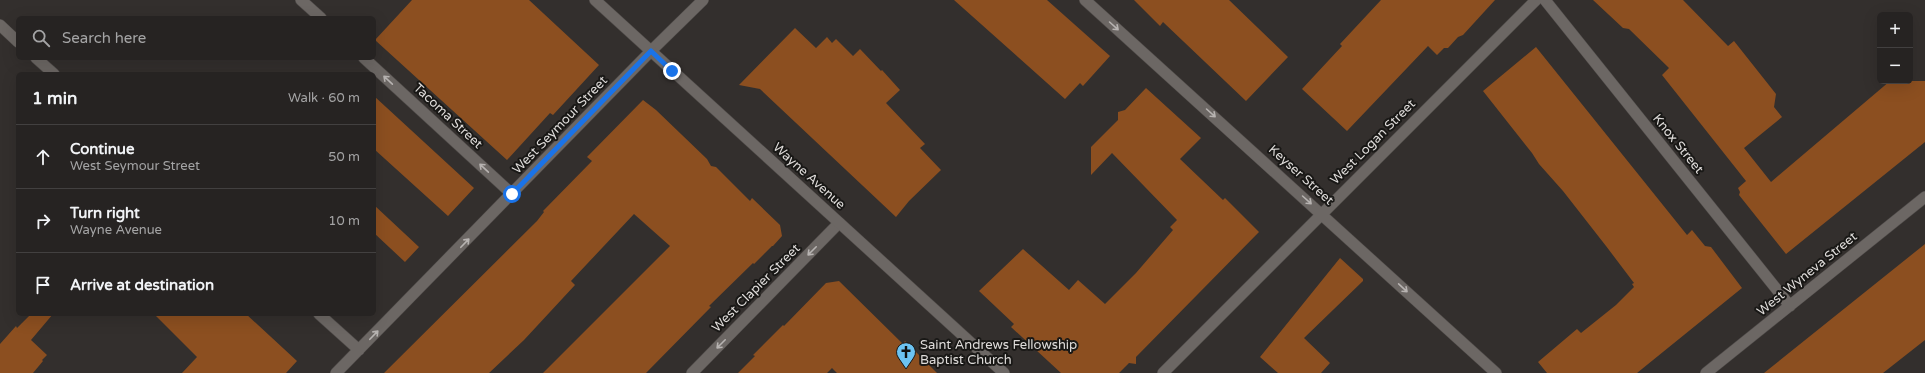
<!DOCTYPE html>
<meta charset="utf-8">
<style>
body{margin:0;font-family:"Varela Round",sans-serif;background:#2e2b2a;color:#f1f3f6}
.controls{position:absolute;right:12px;top:12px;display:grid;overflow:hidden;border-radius:6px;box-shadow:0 4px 16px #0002}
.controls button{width:36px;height:36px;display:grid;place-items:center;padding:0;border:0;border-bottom:1px solid #424040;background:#262322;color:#f1f3f6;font:20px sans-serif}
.stop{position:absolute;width:12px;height:12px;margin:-9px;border:3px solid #1a73e8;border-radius:50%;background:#fff}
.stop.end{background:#1a73e8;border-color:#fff;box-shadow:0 1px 4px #0008}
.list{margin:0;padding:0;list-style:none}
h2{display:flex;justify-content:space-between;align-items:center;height:52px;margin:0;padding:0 16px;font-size:17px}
h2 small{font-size:13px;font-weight:400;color:#a4a4a5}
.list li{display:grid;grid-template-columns:26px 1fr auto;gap:12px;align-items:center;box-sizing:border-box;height:64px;padding:0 16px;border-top:1px solid #424040}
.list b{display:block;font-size:15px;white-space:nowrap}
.list p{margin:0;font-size:13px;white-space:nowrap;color:#a4a4a5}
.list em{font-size:13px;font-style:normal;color:#a4a4a5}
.icon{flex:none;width:22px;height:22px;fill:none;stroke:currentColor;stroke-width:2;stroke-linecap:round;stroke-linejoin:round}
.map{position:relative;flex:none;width:1925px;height:373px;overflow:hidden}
.search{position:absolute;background:#262322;box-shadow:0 4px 16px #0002;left:16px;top:16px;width:360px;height:44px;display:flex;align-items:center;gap:10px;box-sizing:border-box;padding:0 14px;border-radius:6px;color:#a4a4a5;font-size:15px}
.panel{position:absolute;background:#262322;box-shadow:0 4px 16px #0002;left:16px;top:72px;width:360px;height:244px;border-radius:6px}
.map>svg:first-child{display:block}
</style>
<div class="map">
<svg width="1925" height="373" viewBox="0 0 1925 373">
<rect width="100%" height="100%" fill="#332f2d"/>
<path fill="#8c4f20" d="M412,0H529L599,65L553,115L550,113L507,160L375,40Z
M954,0H1047L1110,56L1083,86L1080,83L1065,99Z
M1134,0H1229L1288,57L1246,101L1163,22L1160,26Z
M1381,0H1495L1463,35L1458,37L1448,48H1444L1437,55L1428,46L1347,131L1302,89L1342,46L1340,44Z
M1593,0H1683L1728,46L1734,41L1776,94L1774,107L1782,117L1744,148L1771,182L1890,81H1925V142L1786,254L1739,195L1740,192L1738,188L1746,181L1662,75L1669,68L1629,29L1623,28Z
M795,28L816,48L827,37L832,43L836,39L853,56L860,49L881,71L882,70L900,90L886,103L925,144L920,148L941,170L909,201L896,217L760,89L739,85Z
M1536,47L1687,235L1692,230L1705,246L1711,247L1742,288L1637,373H1547L1538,362L1577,329L1581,333L1616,305L1634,287L1632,284L1634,283L1606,246L1563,191L1539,164L1532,153L1483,91Z
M1146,88L1201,138L1180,159L1223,200L1225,198L1259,232L1136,357V364L1129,363L1119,373H1061L1011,327L1014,324L979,291L1023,249L1069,290L1078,280L1105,304L1136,273L1173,230L1170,227L1177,220L1112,153L1091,175V147L1118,120V112L1125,110Z
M374,96L474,188L448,216L374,149Z
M643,100L656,110L707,159L711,166L716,167L750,201L752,198L780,225L782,236L773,246H772L754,264L753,263L709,306L711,307L646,373H543L670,246L634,214L571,281L575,285L524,340L489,373H384L537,221L544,212L543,211L592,161L587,157Z
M374,205L419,247L405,262L374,233Z
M1925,244V340L1883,373H1764Z
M1340,258L1363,279V281L1304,338L1330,363L1321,373H1278L1260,357Z
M839,281L903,344L905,341L937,373H837L832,368L827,373H738L755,356L753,355L783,325L784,326L826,283Z
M31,314H53L31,340L47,355L42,360L43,361L33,373H0V344L16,326L17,328Z
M154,314H246L297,361L286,373H182L197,357Z"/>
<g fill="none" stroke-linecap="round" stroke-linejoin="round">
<g stroke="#4e4a48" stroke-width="12">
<path id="minor" d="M301,0L321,18
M1085,0L1496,373
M1545,0L1790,306
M0,25L18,42
M36,58L54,74
M364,58L512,194
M319,314L359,350
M336,373L651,51L703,0
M692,373L839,223
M1163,373L1536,0
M1706,373L1925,197"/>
</g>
<g stroke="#4e4a48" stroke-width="12">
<path id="secondary" d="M595,0L1004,373"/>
</g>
<use href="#minor" stroke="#6c6764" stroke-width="11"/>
<use href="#secondary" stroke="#6c6764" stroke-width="11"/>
</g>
<defs><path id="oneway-shaft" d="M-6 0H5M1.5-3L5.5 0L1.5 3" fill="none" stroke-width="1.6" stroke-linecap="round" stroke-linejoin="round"/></defs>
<g stroke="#b7b3b1">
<use href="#oneway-shaft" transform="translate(1114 26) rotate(42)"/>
<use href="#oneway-shaft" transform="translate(388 80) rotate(-137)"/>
<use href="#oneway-shaft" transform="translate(1211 113) rotate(42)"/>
<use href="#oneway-shaft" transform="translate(484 168) rotate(-137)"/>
<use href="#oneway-shaft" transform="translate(1307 200) rotate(42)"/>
<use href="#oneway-shaft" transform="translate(465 243) rotate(-46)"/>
<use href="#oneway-shaft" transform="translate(812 251) rotate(135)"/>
<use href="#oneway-shaft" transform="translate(1403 288) rotate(43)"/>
<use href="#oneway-shaft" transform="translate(374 335) rotate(-46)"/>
<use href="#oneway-shaft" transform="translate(721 344) rotate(135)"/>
</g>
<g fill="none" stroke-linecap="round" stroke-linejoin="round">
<path stroke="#1a73e8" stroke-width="5" d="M512,194L651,51L672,71"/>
</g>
<defs>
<g id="church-pin" transform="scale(1)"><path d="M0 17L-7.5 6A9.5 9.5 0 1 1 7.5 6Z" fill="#6cc3f2" stroke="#191816"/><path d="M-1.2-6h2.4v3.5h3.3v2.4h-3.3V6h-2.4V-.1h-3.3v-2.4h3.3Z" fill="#111"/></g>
</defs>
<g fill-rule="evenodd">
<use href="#church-pin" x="906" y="352"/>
</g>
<g text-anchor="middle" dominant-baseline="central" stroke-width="4" stroke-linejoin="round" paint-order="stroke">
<g font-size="13" fill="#dfdcda" stroke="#191816">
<text transform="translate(448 116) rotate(43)">Tacoma Street</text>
<text transform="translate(560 125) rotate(-46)">West Seymour Street</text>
<text transform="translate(1373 142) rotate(-45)">West Logan Street</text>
<text transform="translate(1678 144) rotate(51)">Knox Street</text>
<text transform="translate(1301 175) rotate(42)">Keyser Street</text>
<text transform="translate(809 176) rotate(42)">Wayne Avenue</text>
<text transform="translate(1807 274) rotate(-39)">West Wyneva Street</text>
<text transform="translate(756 288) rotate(-45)">West Clapier Street</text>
</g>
<g font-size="13" fill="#dfdcda" stroke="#191816" text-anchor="start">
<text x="920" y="345">Saint Andrews Fellowship<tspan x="920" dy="15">Baptist Church</tspan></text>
</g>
</g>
</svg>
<div class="controls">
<button>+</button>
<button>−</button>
</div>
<div class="stop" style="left:512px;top:194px"></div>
<div class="stop end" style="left:672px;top:71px"></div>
<div class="search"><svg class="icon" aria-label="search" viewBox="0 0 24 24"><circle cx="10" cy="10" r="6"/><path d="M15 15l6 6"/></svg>Search here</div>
<section class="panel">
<h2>1 min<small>Walk · 60 m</small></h2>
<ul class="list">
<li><svg class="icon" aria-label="ahead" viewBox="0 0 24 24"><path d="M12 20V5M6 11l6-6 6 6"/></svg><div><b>Continue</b><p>West Seymour Street</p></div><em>50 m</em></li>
<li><svg class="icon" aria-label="right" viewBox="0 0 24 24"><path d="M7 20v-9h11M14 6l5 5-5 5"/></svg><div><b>Turn right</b><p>Wayne Avenue</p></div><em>10 m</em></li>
<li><svg class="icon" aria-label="arrive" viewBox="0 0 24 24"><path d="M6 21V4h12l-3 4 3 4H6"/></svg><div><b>Arrive at destination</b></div></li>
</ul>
</section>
</div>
